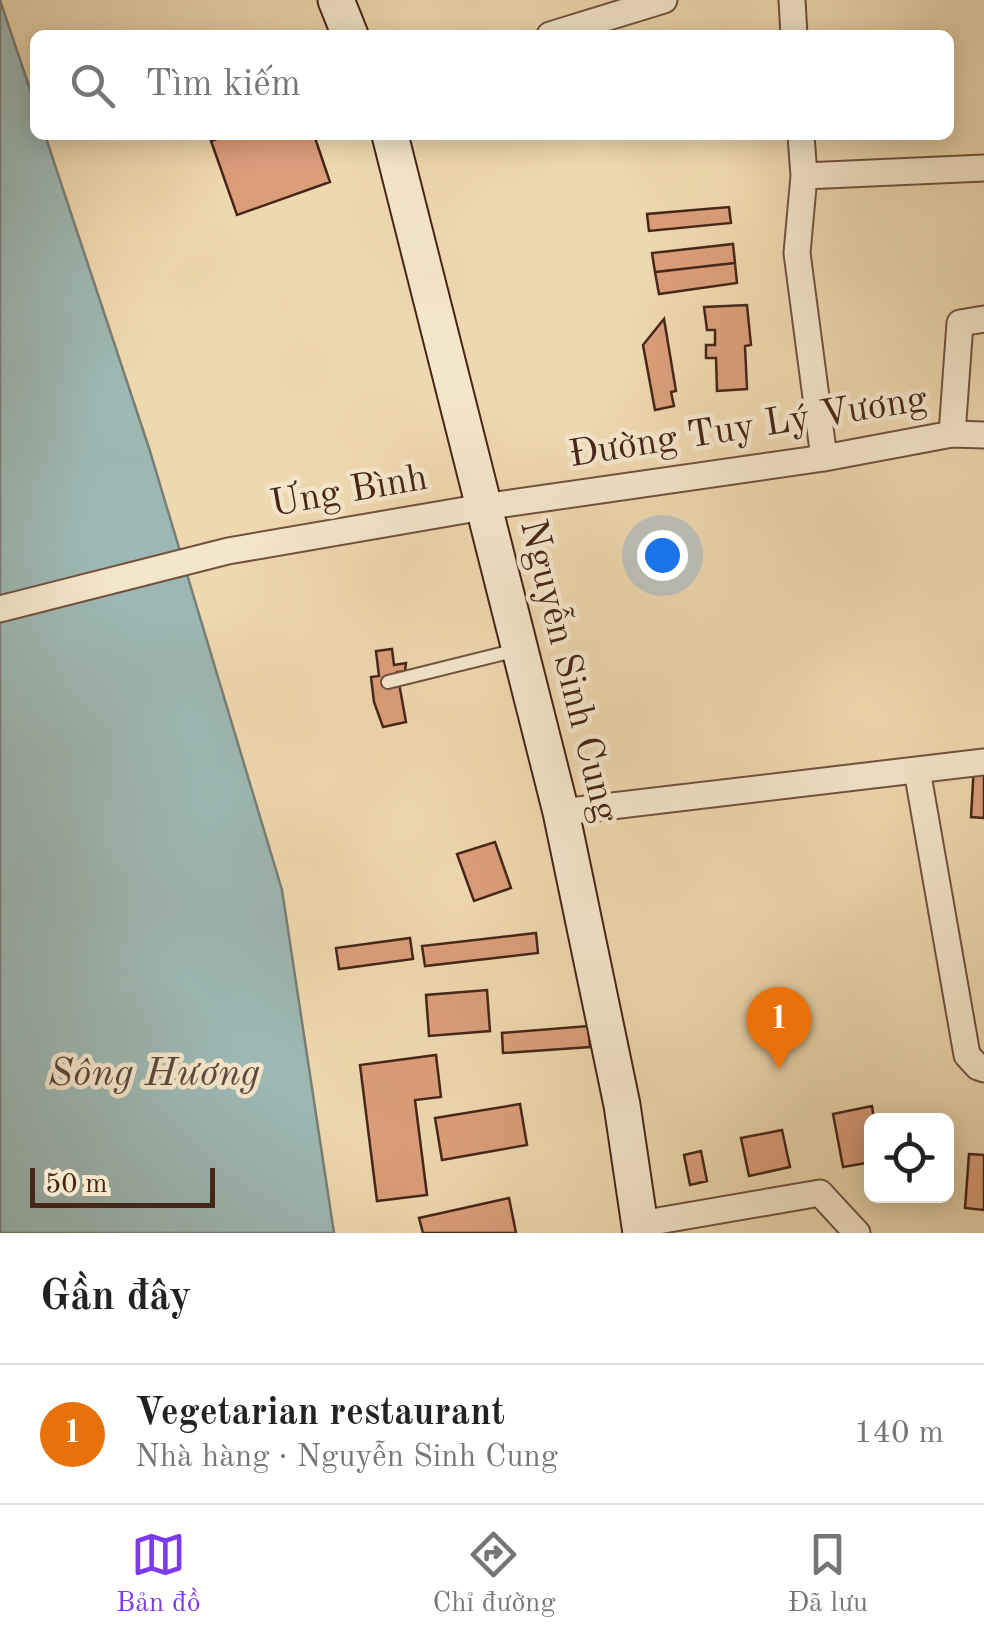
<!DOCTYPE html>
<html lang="vi">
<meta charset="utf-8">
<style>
body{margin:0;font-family:"Old Standard TT",serif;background:#f6f6f6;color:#222}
.controls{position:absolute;right:30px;bottom:30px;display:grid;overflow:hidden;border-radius:15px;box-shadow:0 5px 25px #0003}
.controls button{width:90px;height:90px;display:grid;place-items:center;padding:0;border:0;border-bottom:2px solid #e0e0e0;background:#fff;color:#222;font:50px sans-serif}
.scale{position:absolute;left:30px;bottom:25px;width:185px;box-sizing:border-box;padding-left:10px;border:5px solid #462618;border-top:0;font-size:28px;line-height:35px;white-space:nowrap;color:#462618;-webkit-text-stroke:8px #f4e6cb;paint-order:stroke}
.you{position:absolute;left:662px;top:555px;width:35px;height:35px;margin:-25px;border:8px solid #fff;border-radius:50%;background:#1a73e8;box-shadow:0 0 0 15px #1a73e833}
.badge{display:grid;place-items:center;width:65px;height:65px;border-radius:50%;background:#7c3aed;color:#fff;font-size:32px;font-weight:700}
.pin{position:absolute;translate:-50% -82px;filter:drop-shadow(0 2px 5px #0008)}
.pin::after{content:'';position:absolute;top:52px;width:35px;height:30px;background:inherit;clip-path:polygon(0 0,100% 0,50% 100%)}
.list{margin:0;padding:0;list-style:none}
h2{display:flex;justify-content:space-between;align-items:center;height:130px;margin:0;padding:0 40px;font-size:42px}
h2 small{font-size:32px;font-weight:400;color:#767676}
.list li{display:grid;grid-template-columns:65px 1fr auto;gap:30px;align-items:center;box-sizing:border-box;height:140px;padding:0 40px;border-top:2px solid #e0e0e0}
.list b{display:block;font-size:38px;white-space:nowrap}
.list p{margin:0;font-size:32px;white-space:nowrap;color:#767676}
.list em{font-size:32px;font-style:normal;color:#767676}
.icon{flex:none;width:55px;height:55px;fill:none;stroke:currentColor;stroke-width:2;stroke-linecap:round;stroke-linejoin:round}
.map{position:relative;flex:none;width:984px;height:1233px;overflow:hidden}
.search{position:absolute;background:#fff;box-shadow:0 5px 25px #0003;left:30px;right:30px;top:30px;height:110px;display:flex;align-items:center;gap:25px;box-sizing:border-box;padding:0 35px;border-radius:15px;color:#767676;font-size:38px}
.sheet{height:270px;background:#fff}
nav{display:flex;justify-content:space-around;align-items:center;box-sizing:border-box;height:140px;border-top:2px solid #e0e0e0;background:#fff;font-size:28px;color:#767676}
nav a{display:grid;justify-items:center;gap:5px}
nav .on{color:#7c3aed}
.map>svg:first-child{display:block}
</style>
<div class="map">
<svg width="984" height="1233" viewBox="0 0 984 1233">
<rect width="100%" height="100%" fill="#eed8af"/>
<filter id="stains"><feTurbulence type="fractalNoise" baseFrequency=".002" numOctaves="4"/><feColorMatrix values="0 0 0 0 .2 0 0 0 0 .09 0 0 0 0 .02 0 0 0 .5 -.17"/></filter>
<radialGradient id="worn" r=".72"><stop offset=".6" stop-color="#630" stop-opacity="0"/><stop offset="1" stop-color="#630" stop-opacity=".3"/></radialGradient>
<path fill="#9db8b4" stroke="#7a7e76" stroke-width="2.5" d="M0,0L35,104V135H45L149,448L282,890L334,1233H0Z"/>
<path fill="#db9e7b" stroke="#462618" stroke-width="2.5" d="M227,135H314L330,182L237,215L211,141Z
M729,207L731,223L649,231L647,214Z
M733,244L735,263L655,272L652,253Z
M735,263L737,283L659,294L655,272Z
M747,305L751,345L745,346L747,389L717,391L716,358H706V345H715V330H707L704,307Z
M664,319L676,391L671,392L674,406L655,410L643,345Z
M392,649L394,665L406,663L405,671L397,672L406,722L383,727L374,702L371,677L379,676L376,651Z
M974,765H984V818L971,817Z
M495,842L511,888L474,901L457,854Z
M536,933L538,953L425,966L422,946Z
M410,938L413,959L339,969L336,948Z
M487,990L490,1031L429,1036L426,995Z
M588,1026L590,1047L503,1053L502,1033Z
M436,1055L441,1097L415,1100L427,1195L377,1201L360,1065Z
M520,1104L527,1145L442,1160L435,1118Z
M872,1106L874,1120H872V1162L843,1167L833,1114Z
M782,1130L790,1167L749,1176L741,1138Z
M701,1151L707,1181L690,1185L684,1155Z
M969,1154L984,1155V1210L965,1208Z
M509,1198L516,1233H423L419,1218Z"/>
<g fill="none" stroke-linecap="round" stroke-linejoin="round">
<g stroke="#70523e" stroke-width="16">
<path id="service" d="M388,682L517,650"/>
</g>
<g stroke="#70523e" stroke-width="29">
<path id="minor" d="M792,0L794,35
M550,35L664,0
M801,135L804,176L797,253L824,458
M804,176L984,168
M952,434L960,323L984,319
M0,609L228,551L483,507L824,458L952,434L984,435
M917,770L967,1055L978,1067L984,1069
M561,812L984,762
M640,1224L820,1193L857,1233"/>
</g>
<g stroke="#462618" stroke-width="39">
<path id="secondary" d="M336,0L350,35
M390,135L561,812L622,1105L641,1233"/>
</g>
<use href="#service" stroke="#f4e6cb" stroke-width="12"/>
<use href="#minor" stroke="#f4e6cb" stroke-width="25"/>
<use href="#secondary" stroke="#f4e6cb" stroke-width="35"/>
</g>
<g text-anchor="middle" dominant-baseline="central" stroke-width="9" stroke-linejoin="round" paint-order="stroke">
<g font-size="38" fill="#462618" stroke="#f4e6cb">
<text transform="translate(748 428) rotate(-9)">Đường Tuy Lý Vương</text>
<text transform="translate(349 492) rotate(-10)">Ưng Bình</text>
<text transform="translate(568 671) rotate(76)">Nguyễn Sinh Cung</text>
</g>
<g font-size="40" font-style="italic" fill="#5c4a3f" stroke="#f4e6cb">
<text x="154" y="1075">Sông Hương</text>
</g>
</g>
<rect width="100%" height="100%" filter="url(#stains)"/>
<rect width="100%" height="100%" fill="url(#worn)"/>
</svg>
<div class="controls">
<button><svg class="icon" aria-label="locate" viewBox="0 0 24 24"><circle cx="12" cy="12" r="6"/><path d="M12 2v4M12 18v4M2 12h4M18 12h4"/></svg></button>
</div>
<div class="scale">50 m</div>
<div class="you"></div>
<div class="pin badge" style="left:779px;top:1069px;background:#e8710a">1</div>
<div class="search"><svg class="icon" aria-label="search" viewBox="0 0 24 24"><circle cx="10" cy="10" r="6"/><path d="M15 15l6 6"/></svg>Tìm kiếm</div>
</div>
<section class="sheet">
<h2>Gần đây<small></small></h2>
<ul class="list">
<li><span class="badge" style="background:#e8710a">1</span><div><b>Vegetarian restaurant</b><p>Nhà hàng · Nguyễn Sinh Cung</p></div><em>140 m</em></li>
</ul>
</section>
<nav>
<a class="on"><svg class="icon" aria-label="map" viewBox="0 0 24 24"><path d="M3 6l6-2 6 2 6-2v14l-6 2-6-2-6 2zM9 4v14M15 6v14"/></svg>Bản đồ</a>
<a><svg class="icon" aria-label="directions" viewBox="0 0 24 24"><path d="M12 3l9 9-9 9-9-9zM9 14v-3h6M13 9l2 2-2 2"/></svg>Chỉ đường</a>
<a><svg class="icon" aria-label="saved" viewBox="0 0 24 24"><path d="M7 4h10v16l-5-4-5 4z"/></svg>Đã lưu</a>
</nav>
